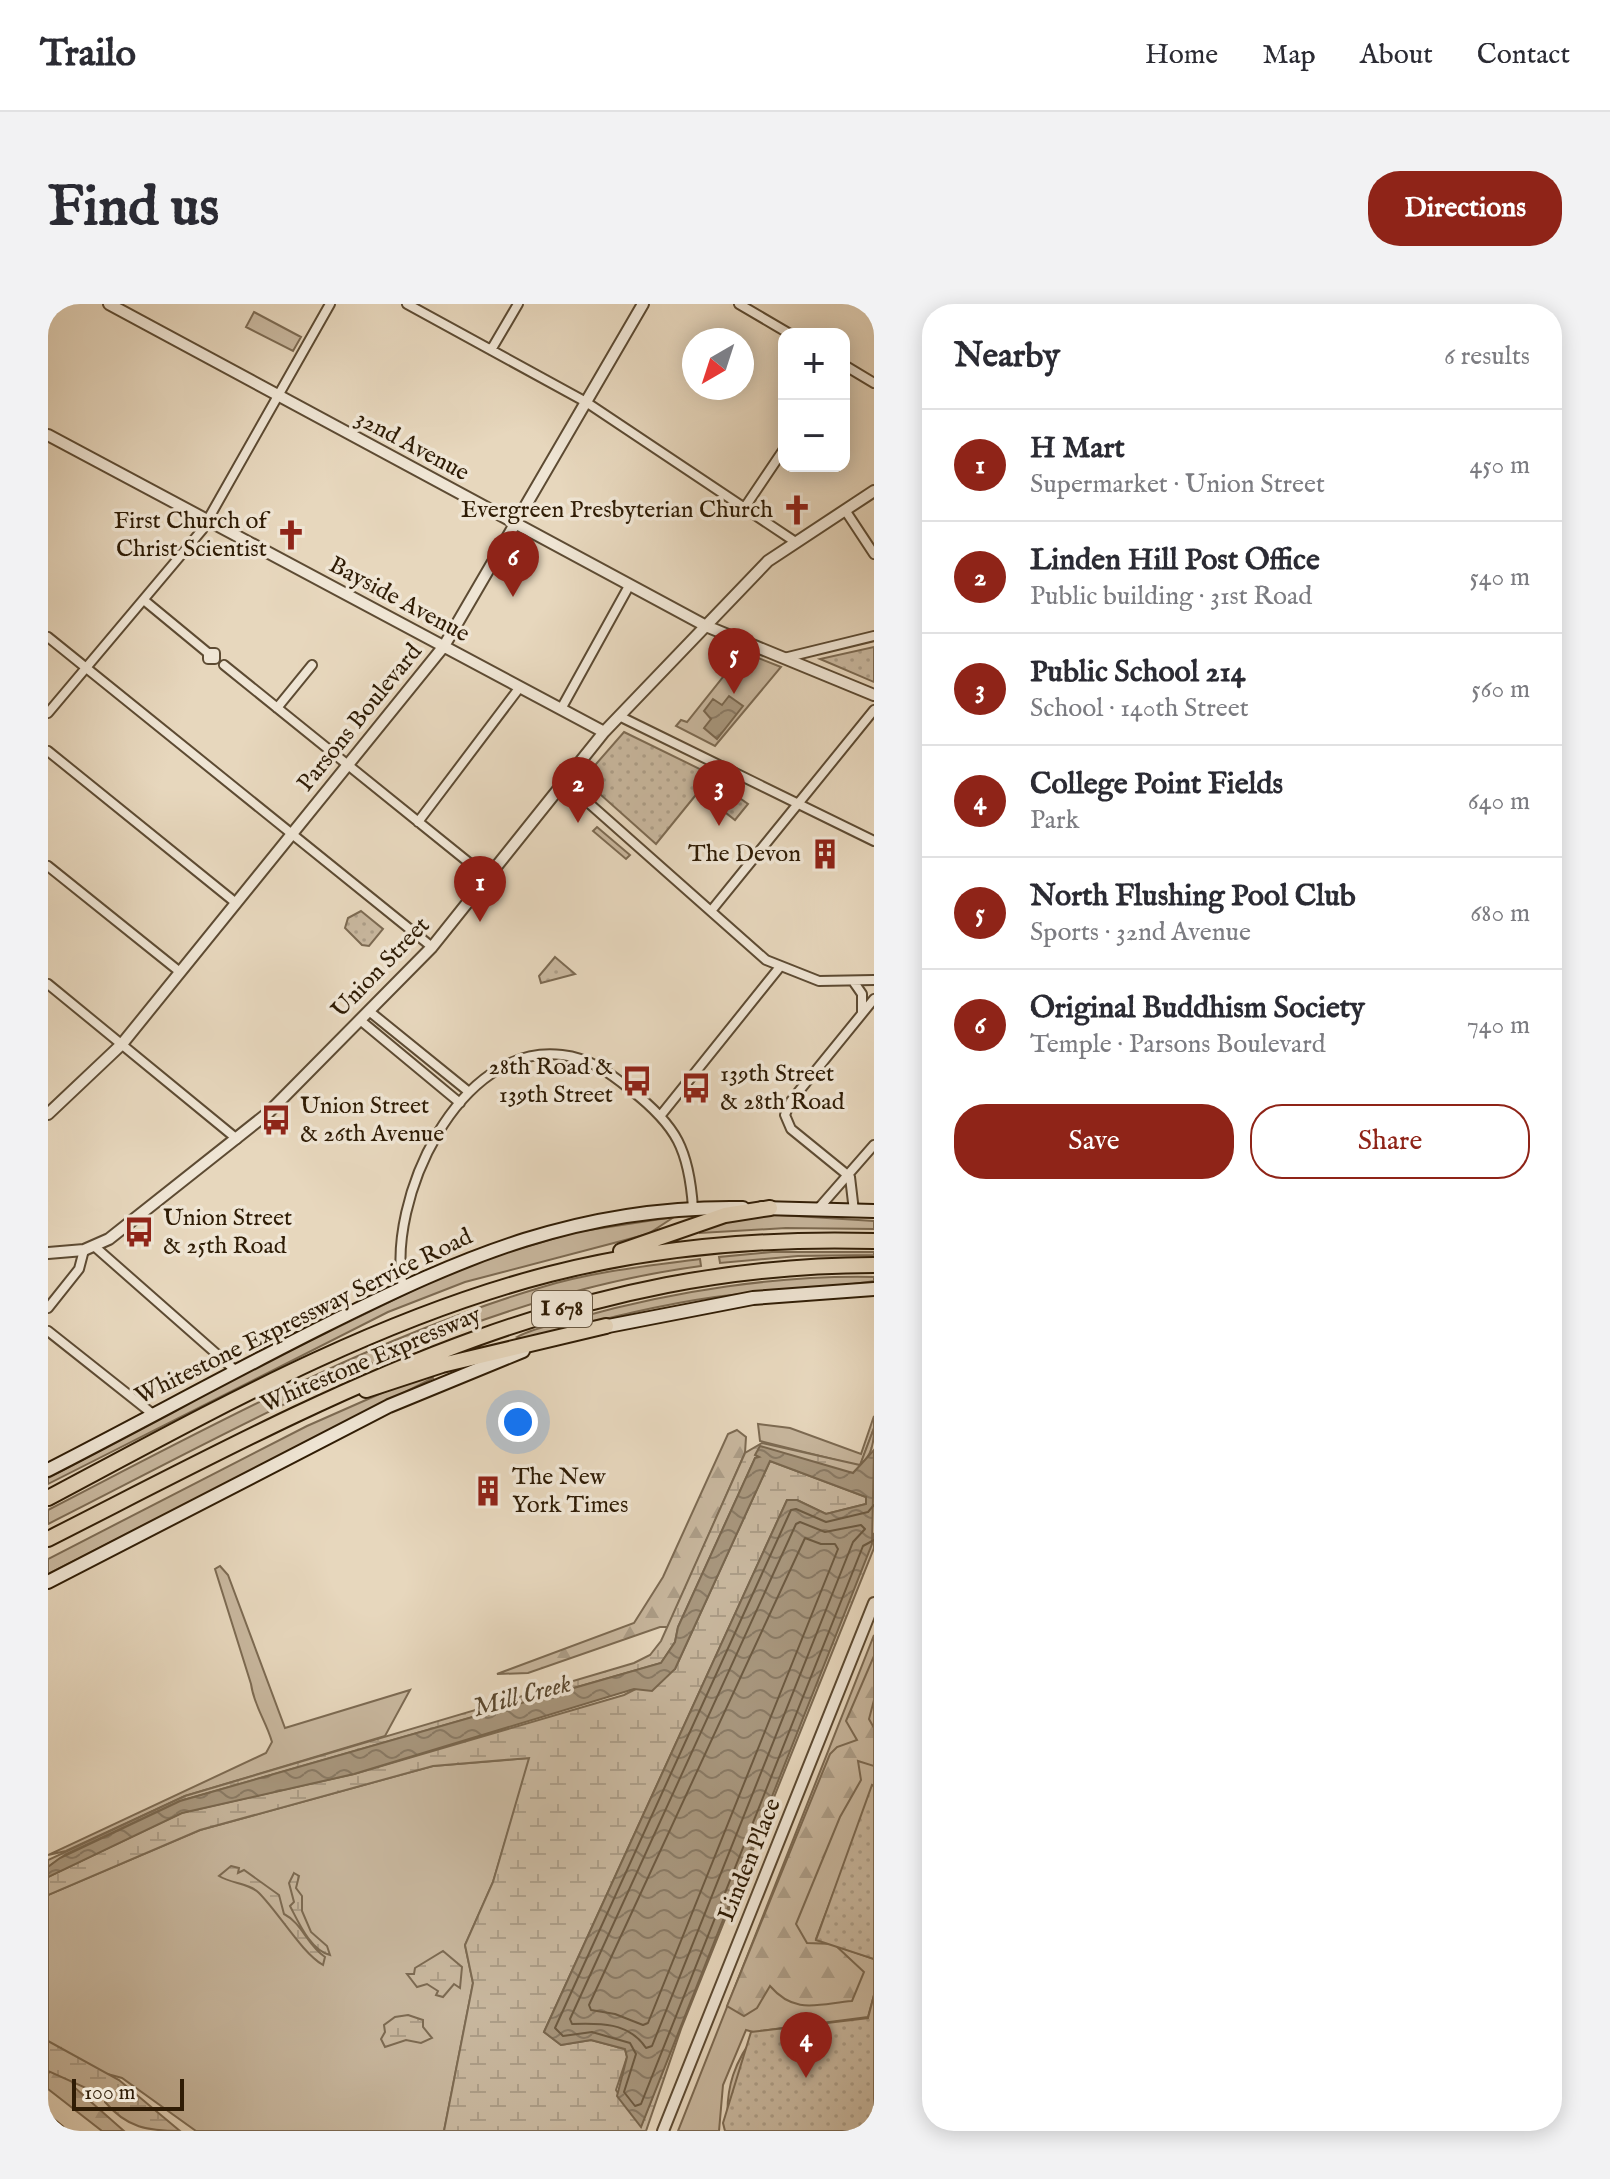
<!DOCTYPE html>
<meta charset="utf-8">
<style>
body{margin:0;font-family:"IM FELL English",serif;background:#f2f2f3;color:#2b2b33}
.controls{position:absolute;right:24px;top:24px;display:grid;overflow:hidden;border-radius:16px;box-shadow:0 4px 20px #0003}
.controls button{width:72px;height:72px;display:grid;place-items:center;padding:0;border:0;border-bottom:2px solid #e1e1e2;background:#fff;color:#2b2b33;font:40px sans-serif}
.compass{position:absolute;left:634px;top:24px;width:72px;height:72px;border-radius:50%;background:#fff;box-shadow:0 4px 20px #0003;rotate:219deg}
.scale{position:absolute;left:24px;bottom:20px;width:112px;box-sizing:border-box;padding-left:8px;border:4px solid #2f1c05;border-top:0;font-size:22px;line-height:28px;white-space:nowrap;color:#2f1c05;-webkit-text-stroke:6px #efe5d4;paint-order:stroke}
.you{position:absolute;left:470px;top:1118px;width:28px;height:28px;margin:-20px;border:6px solid #fff;border-radius:50%;background:#1a73e8;box-shadow:0 0 0 12px #1a73e833}
.badge{display:grid;place-items:center;width:52px;height:52px;border-radius:50%;background:#8f2418;color:#fff;font-size:26px;font-weight:700}
.pin{position:absolute;translate:-50% -66px;filter:drop-shadow(0 2px 4px #0008)}
.pin::after{content:'';position:absolute;top:42px;width:28px;height:24px;background:inherit;clip-path:polygon(0 0,100% 0,50% 100%)}
.list{margin:0;padding:0;list-style:none}
h2{display:flex;justify-content:space-between;align-items:center;height:104px;margin:0;padding:0 32px;font-size:34px}
h2 small{font-size:26px;font-weight:400;color:#7c7c81}
.list li{display:grid;grid-template-columns:52px 1fr auto;gap:24px;align-items:center;box-sizing:border-box;height:112px;padding:0 32px;border-top:2px solid #e1e1e2}
.list b{display:block;font-size:30px;white-space:nowrap}
.list p{margin:0;font-size:26px;white-space:nowrap;color:#7c7c81}
.list em{font-size:26px;font-style:normal;color:#7c7c81}
.actions{display:flex;gap:16px;padding:24px 32px}
.actions a{flex:1;padding:18px 0;border:2px solid #8f2418;border-radius:32px;text-align:center;font-size:28px;color:#8f2418}
.actions .main{background:#8f2418;color:#fff}
.map{position:relative;flex:none;width:826px;height:1827px;overflow:hidden;border-radius:32px}
header{display:flex;align-items:center;gap:48px;box-sizing:border-box;height:112px;padding:0 40px;background:#fff;border-bottom:2px solid #e1e1e2}
header strong{font-size:38px}
nav{display:flex;gap:44px;margin-inline-start:auto;font-size:28px}
.intro{display:flex;align-items:center;justify-content:space-between;box-sizing:border-box;height:192px;padding:0 48px}
h1{margin:0;font-size:56px}
.button{padding:20px 36px;border-radius:32px;background:#8f2418;color:#fff;font-size:28px;font-weight:700}
main{display:flex;gap:48px;padding:0 48px}
aside{flex:1;background:#fff;border-radius:32px;box-shadow:0 4px 20px #0003}
.map>svg:first-child{display:block}
</style>
<header>
<strong>Trailo</strong>
<nav><a>Home</a><a>Map</a><a>About</a><a>Contact</a></nav>
</header>
<div class="intro"><h1>Find us</h1><a class="button">Directions</a></div>
<main>
<div class="map">
<svg width="826" height="1827" viewBox="0 0 826 1827">
<defs>
<pattern id="forest-firs" width="22" height="20" patternUnits="userSpaceOnUse" patternTransform="scale(2)"><rect width="22" height="20" fill="#c8b79e"/><path d="M5 1l3.5 6h-7zM16 11l3.5 6h-7z" fill="#ac9d87"/></pattern>
<pattern id="wetland-marsh" width="20" height="14" patternUnits="userSpaceOnUse" patternTransform="scale(2)"><rect width="20" height="14" fill="#c8b79e"/><path d="M1 5h8M5 5V1M11 12h8M15 12V8" fill="none" stroke="#ac9d87"/></pattern>
<pattern id="park-dots" width="8" height="8" patternUnits="userSpaceOnUse" patternTransform="scale(2)"><rect width="8" height="8" fill="#c8b79e"/><path d="M2 2h.1M6 6h.1" fill="none" stroke="#ac9d87" stroke-width="1.8" stroke-linecap="round"/></pattern>
<pattern id="water-waves" width="16" height="10" patternUnits="userSpaceOnUse" patternTransform="scale(2)"><rect width="16" height="10" fill="#a8977e"/><path d="M0 5q4-4 8 0t8 0" fill="none" stroke="#897a65"/></pattern>
</defs>
<rect width="100%" height="100%" fill="#e7d7bd"/>
<filter id="stains"><feTurbulence type="fractalNoise" baseFrequency=".0025" numOctaves="4"/><feColorMatrix values="0 0 0 0 .2 0 0 0 0 .09 0 0 0 0 .02 0 0 0 .5 -.17"/></filter>
<radialGradient id="worn" r=".72"><stop offset=".6" stop-color="#630" stop-opacity="0"/><stop offset="1" stop-color="#630" stop-opacity=".3"/></radialGradient>
<path fill="#c8b79e" stroke="#7c6a52" stroke-width="2" d="M206,8L253,33L245,47L198,23Z
M695,348L733,363L667,442L628,422L633,416L639,418Z
M549,523L582,551L578,555L545,527Z
M716,910L826,917V925L738,924L652,929L651,924L675,915Z
M626,913L600,930L417,978L340,1008L0,1180V1174L194,1070L419,960L528,928Z
M724,948H826V951L750,952L672,959L671,953Z
M652,955L653,962C418,993 208,1115 0,1220V1206C159,1124 319,1036 491,984C542,968 598,962 652,955Z
M826,973V977C774,986 720,985 667,993C602,1002 538,1020 475,1036L469,1033C487,1023 512,1019 533,1013C626,987 730,971 826,973Z
M383,1071L385,1074L0,1270V1255L259,1122L370,1073Z
M826,1112V1124L812,1162L712,1137L710,1120L742,1124L813,1150Z
M172,1262L180,1271L237,1424L362,1386L337,1432L137,1492L18,1547L0,1551L218,1449L224,1438C218,1417 206,1402 203,1380L167,1265Z
M826,1331V1482L768,1635L826,1655V1691L820,1713L712,1727L680,1819C677,1784 687,1756 709,1729L698,1726L675,1781L671,1827H630Z
M482,1454L445,1578L417,1641L425,1679L396,1827H148L74,1774L19,1759L0,1742V1591L152,1526L385,1462Z"/>
<path fill="url(#forest-firs)" stroke="#7c6a52" stroke-width="2" d="M689,1126L698,1133L697,1149L620,1323H612L480,1369L449,1370L586,1319L615,1273L680,1130Z
M826,1352V1396L821,1415L826,1424V1462L810,1457L813,1476L792,1513L748,1620L759,1639L786,1640L816,1668L804,1697C770,1700 747,1711 722,1682L709,1704L696,1712L679,1702L782,1450L789,1443L809,1436L798,1417Z
M13,1745L26,1783L76,1827H54L0,1785V1770Z"/>
<path fill="url(#wetland-marsh)" stroke="#7c6a52" stroke-width="2" d="M826,1124C826,1147 821,1154 805,1169L707,1154L630,1323L627,1338L613,1359L132,1497L18,1550L0,1563V1556L137,1492L586,1359L602,1351L613,1337L697,1149L714,1139L812,1161Z
M722,1157L818,1193V1200L778,1210L749,1196H739L496,1728L513,1741L543,1736L577,1745L579,1753L568,1786L593,1822L826,1229V1244L633,1725L598,1827H396L425,1679L417,1641L445,1578L481,1454L385,1462L152,1526L0,1591V1573L133,1509L306,1470L576,1391L627,1365Z
M183,1562L191,1564L190,1569L196,1566L231,1591L236,1610C254,1619 259,1641 277,1653L275,1661C254,1649 231,1609 211,1589C201,1579 184,1580 171,1572Z
M246,1569L251,1572L248,1584L254,1592V1607L263,1628L279,1642L282,1651C262,1646 250,1617 242,1602L246,1598L241,1579Z
M395,1647L414,1663L412,1684L406,1680L395,1693L388,1691L390,1687L379,1680L369,1683L359,1670H366L367,1664Z
M360,1711L375,1716V1723L384,1734L373,1739L358,1736L337,1743L333,1735L337,1728L336,1721L347,1713Z
M0,1737L71,1776L132,1827C100,1827 79,1824 57,1798L58,1793L0,1767Z"/>
<path fill="url(#park-dots)" stroke="#7c6a52" stroke-width="2" d="M826,343V378L772,355Z
M576,428L664,471L608,540L535,475Z
M686,490L700,500L687,516L673,505Z
M313,607L335,625L321,642L314,641L297,624L300,614Z
M507,653L527,670L493,679L491,672Z
M824,1481L826,1482V1655L768,1636Z
M826,1691V1827H677L675,1819L703,1728L820,1714Z"/>
<path fill="url(#water-waves)" stroke="#78664e" stroke-width="2" d="M681,392L695,402L669,435L656,424L663,415L656,407L665,395L674,401Z
M712,1142L805,1169L826,1146L824,1240L593,1823L569,1792L579,1753L577,1745L543,1736L513,1741L496,1728L739,1196H749L778,1210L818,1200V1193L722,1157L627,1365L604,1387L586,1385L306,1470L134,1509L0,1573V1563L12,1554L132,1497L613,1359L627,1338L630,1323L707,1154L711,1153L707,1151Z"/>
<g fill="none" stroke-linecap="round" stroke-linejoin="round">
<path stroke="#6c5a42" stroke-width="2" d="M826,1201L820,1208L778,1218L748,1205L743,1206L507,1724L515,1732L544,1728L582,1739L588,1750L576,1788L587,1802L593,1800L815,1242L826,1236
M752,1218L777,1228L813,1221L817,1225L805,1238L604,1742L598,1744C581,1718 551,1719 524,1720L522,1715L748,1220Z
M757,1234L773,1240H787L790,1245L600,1719L595,1721L567,1710L543,1706L541,1701Z"/>
<g stroke="#5d4b33" stroke-width="12">
<path id="minor" d="M359,0L538,98L746,237
M691,0L742,30
M443,46L470,0
M796,61L826,79
M697,203L736,145
M797,206L826,250
M97,297L160,349H167V355H160V349
M0,333L384,643
M736,354L826,332
M176,361L440,574
M229,404L264,361
M513,405L581,282
M0,409L154,226L282,0
M571,412L826,537
M0,447L188,599
M517,478L718,656L771,677L826,676
M370,518L472,383
M0,562L132,668
M663,607L826,406
M805,677L814,690V709
M0,680L189,835
M321,707L421,788
M312,716L412,799
M613,811L731,664
M770,905L826,841
M806,907L802,873L743,825L737,811L743,797L826,695
M46,942L188,1067
M355,983C338,897 411,738 514,751C542,754 562,769 583,786C629,822 641,846 645,904
M0,1004L31,965L36,946
M0,1027L106,1111"/>
</g>
<g stroke="#5d4b33" stroke-width="14">
<path id="tertiary" d="M61,0L658,322L826,391
M0,131L556,428
M0,810L74,740L396,342L595,0
M0,949L36,946L61,935L220,809L384,643L556,428L720,257L826,187
M0,1818L11,1827
M615,1827L826,1299"/>
</g>
<g stroke="#2f1c05" stroke-width="16">
<path id="secondary" d="M714,904L826,907
M550,1024L705,994L826,985
M0,1166C92,1119 182,1069 274,1023C416,952 533,901 695,904
M0,1278L341,1102L475,1047"/>
</g>
<g stroke="#2f1c05" stroke-width="18">
<path id="motorway" d="M573,947L677,911L722,904
M318,1086L394,1061L558,1022
M0,1194C160,1109 326,1015 502,970C608,943 717,934 826,937
M0,1235C274,1096 508,962 826,961"/>
</g>
<use href="#minor" stroke="#efe5d4" stroke-width="8"/>
<use href="#tertiary" stroke="#efe5d4" stroke-width="10"/>
<use href="#secondary" stroke="#efe5d4" stroke-width="12"/>
<use href="#motorway" stroke="#e7d7bd" stroke-width="14"/>
</g>
<defs>
<g id="church-bare" transform="scale(2.4)"><path d="M-1.2-6h2.4v3.5h3.3v2.4h-3.3V6h-2.4V-.1h-3.3v-2.4h3.3Z" fill="#8f2418" stroke="#efe5d4" stroke-width="2.5" paint-order="stroke"/></g>
<g id="building-bare" transform="scale(2.4)"><path d="M-4-6H4V6H1V3H-1V6H-4ZM-2.5-4.3h1.7v1.8h-1.7ZM.8-4.3h1.7v1.8H.8ZM-2.5-1h1.7V.8h-1.7ZM.8-1h1.7V.8H.8Z" fill="#8f2418" stroke="#efe5d4" stroke-width="2.5" paint-order="stroke"/></g>
<g id="bus-bare" transform="scale(2.4)"><path d="M-5-6H5V4H4V6H2V4H-2V6H-4V4H-5ZM-3.5-4V0h7V-4ZM-3.5 1.2v1.5H-2V1.2ZM2 1.2v1.5H3.5V1.2Z" fill="#8f2418" stroke="#efe5d4" stroke-width="2.5" paint-order="stroke"/></g>
</defs>
<g fill-rule="evenodd">
<use href="#church-bare" x="749" y="206"/>
<use href="#church-bare" x="243" y="231"/>
<use href="#building-bare" x="777" y="550"/>
<use href="#bus-bare" x="589" y="777"/>
<use href="#bus-bare" x="648" y="784"/>
<use href="#bus-bare" x="228" y="816"/>
<use href="#bus-bare" x="91" y="928"/>
<use href="#building-bare" x="440" y="1187"/>
</g>
<g text-anchor="middle" dominant-baseline="central" stroke-width="7" stroke-linejoin="round" paint-order="stroke">
<rect fill="#efe5d4" stroke="#695843" stroke-width="2" x="484" y="987" width="60" height="36" rx="6"/>
<g font-size="22" font-weight="bold" fill="#2f1c05">
<text x="514" y="1005">I 678</text>
</g>
<g font-size="24" fill="#2f1c05" stroke="#efe5d4">
<text transform="translate(364 142) rotate(28)">32nd Avenue</text>
<text transform="translate(351 296) rotate(28)">Bayside Avenue</text>
<text transform="translate(312 414) rotate(-51)">Parsons Boulevard</text>
<text transform="translate(333 664) rotate(-46)">Union Street</text>
<text transform="translate(256 1013) rotate(-26)">Whitestone Expressway Service Road</text>
<text transform="translate(323 1056) rotate(-23)">Whitestone Expressway</text>
<text transform="translate(702 1556) rotate(-68)">Linden Place</text>
</g>
<g font-size="24" fill="#2f1c05" stroke="#efe5d4" text-anchor="end">
<text x="725" y="206">Evergreen Presbyterian Church</text>
<text x="219" y="217">First Church of<tspan x="219" dy="28">Christ Scientist</tspan></text>
<text x="753" y="550">The Devon</text>
<text x="565" y="763">28th Road &amp;<tspan x="565" dy="28">139th Street</tspan></text>
<text x="672" y="770" text-anchor="start">139th Street<tspan x="672" dy="28">&amp; 28th Road</tspan></text>
<text x="252" y="802" text-anchor="start">Union Street<tspan x="252" dy="28">&amp; 26th Avenue</tspan></text>
<text x="115" y="914" text-anchor="start">Union Street<tspan x="115" dy="28">&amp; 25th Road</tspan></text>
<text x="464" y="1173" text-anchor="start">The New<tspan x="464" dy="28">York Times</tspan></text>
</g>
<g font-size="26" font-style="italic" fill="#59472f" stroke="#efe5d4">
<text transform="translate(474 1392) rotate(-15)">Mill Creek</text>
</g>
</g>
<rect width="100%" height="100%" filter="url(#stains)"/>
<rect width="100%" height="100%" fill="url(#worn)"/>
</svg>
<div class="controls">
<button>+</button>
<button>−</button>
</div>
<svg class="compass" viewBox="-18 -18 36 36"><path d="M0-13l5 13h-10z" fill="#e53935"/><path d="M0 13l5-13h-10z" fill="#7c7c81"/></svg>
<div class="scale">100 m</div>
<div class="you"></div>
<div class="pin badge" style="left:432px;top:618px">1</div>
<div class="pin badge" style="left:530px;top:519px">2</div>
<div class="pin badge" style="left:671px;top:522px">3</div>
<div class="pin badge" style="left:758px;top:1774px">4</div>
<div class="pin badge" style="left:686px;top:390px">5</div>
<div class="pin badge" style="left:465px;top:293px">6</div>
</div>
<aside>
<h2>Nearby<small>6 results</small></h2>
<ul class="list">
<li><span class="badge">1</span><div><b>H Mart</b><p>Supermarket · Union Street</p></div><em>450 m</em></li>
<li><span class="badge">2</span><div><b>Linden Hill Post Office</b><p>Public building · 31st Road</p></div><em>540 m</em></li>
<li><span class="badge">3</span><div><b>Public School 214</b><p>School · 140th Street</p></div><em>560 m</em></li>
<li><span class="badge">4</span><div><b>College Point Fields</b><p>Park</p></div><em>640 m</em></li>
<li><span class="badge">5</span><div><b>North Flushing Pool Club</b><p>Sports · 32nd Avenue</p></div><em>680 m</em></li>
<li><span class="badge">6</span><div><b>Original Buddhism Society</b><p>Temple · Parsons Boulevard</p></div><em>740 m</em></li>
</ul>
<div class="actions"><a class="main">Save</a><a>Share</a></div>
</aside>
</main>
